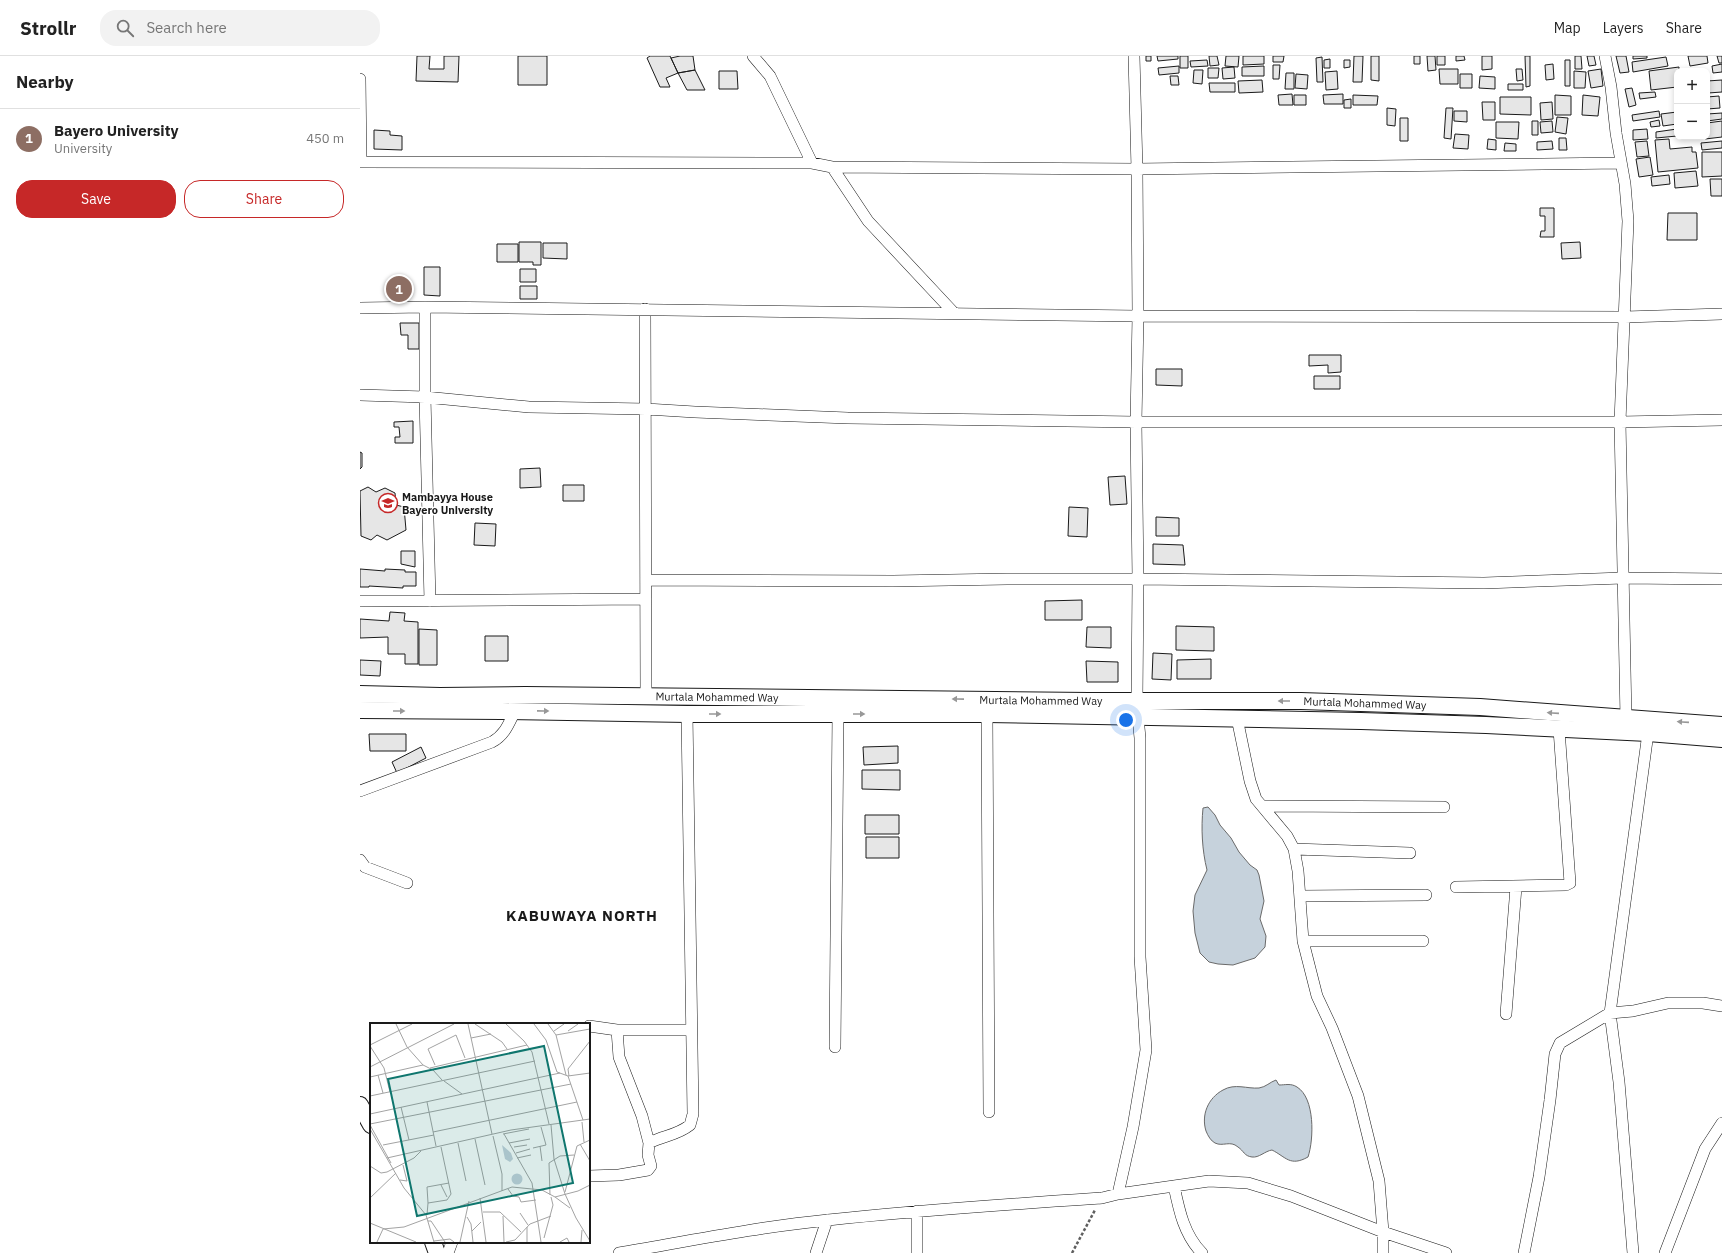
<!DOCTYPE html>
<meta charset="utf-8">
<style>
body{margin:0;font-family:"IBM Plex Sans",sans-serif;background:#f2f2f2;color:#222}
.controls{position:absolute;right:12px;top:12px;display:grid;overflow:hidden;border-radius:8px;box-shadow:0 2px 6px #0003}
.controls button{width:36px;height:36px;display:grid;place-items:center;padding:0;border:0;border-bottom:1px solid #e0e0e0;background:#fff;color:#222;font:20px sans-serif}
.you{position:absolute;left:766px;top:664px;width:14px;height:14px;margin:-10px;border:3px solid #fff;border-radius:50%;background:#1a73e8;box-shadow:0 0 0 6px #1a73e833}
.badge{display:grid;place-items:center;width:26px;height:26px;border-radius:50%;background:#c62828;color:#fff;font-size:13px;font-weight:700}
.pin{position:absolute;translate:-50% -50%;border:2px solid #fff;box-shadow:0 1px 4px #0006}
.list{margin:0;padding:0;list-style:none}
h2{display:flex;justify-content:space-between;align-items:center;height:52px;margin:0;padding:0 16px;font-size:17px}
h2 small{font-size:13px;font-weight:400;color:#767676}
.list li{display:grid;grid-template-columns:26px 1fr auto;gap:12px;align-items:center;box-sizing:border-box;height:60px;padding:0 16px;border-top:1px solid #e0e0e0}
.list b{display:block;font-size:15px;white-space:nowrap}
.list p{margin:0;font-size:13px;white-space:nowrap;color:#767676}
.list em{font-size:13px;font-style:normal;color:#767676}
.actions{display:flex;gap:8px;padding:12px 16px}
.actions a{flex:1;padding:9px 0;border:1px solid #c62828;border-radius:16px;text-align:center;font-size:14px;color:#c62828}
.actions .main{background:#c62828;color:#fff}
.icon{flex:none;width:22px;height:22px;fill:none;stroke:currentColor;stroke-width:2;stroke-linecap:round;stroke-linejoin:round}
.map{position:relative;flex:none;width:1362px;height:1197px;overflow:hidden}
header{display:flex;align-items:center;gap:24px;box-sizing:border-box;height:56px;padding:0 20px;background:#fff;border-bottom:1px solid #e0e0e0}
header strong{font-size:19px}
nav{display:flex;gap:22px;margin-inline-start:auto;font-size:14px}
.search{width:280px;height:36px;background:#f2f2f2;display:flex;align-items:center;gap:10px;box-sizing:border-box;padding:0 14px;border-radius:16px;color:#767676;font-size:15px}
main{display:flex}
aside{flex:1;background:#fff}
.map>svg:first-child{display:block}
</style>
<header>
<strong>Strollr</strong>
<div class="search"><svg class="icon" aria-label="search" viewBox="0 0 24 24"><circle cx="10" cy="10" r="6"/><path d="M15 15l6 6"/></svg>Search here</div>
<nav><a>Map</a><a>Layers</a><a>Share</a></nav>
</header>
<main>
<aside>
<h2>Nearby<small></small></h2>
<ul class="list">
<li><span class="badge" style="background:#8d6e63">1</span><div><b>Bayero University</b><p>University</p></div><em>450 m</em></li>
</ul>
<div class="actions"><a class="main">Save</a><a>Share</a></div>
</aside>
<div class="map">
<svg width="1362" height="1197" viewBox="0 0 1362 1197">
<rect width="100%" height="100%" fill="#fff"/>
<path fill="#c6d2dc" stroke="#6a6a6a" d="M848,751L855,759L860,769L871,782L879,796L890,809L897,814L899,819L904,845L900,863L906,880L905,891L895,902L873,909L858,908L849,906L840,897L835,877L833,855L835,839L847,814C842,794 841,772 843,752Z
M916,1024L919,1029C925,1029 931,1027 937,1031C955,1042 954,1083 948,1101C930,1111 926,1101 912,1094C905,1095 899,1102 892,1101C884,1100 884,1095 878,1091C870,1084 863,1091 855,1087C851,1085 848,1080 846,1075C841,1059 848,1042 863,1034C875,1027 887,1033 899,1032C906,1031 910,1026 916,1024Z"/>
<path fill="#e6e6e6" stroke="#1a1a1a" d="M57,0H70L69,13H84V0H99L98,26L56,25Z
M158,0H187V29H158Z
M290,0H310L318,17L306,22L310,31H300L287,2Z
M320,0H333L335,14L318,17L311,2Z
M786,0H791V5H786Z
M797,0H818V3L798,5Z
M820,0H828V12H820Z
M849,0H857L859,9L850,10Z
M866,0H879L878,11L865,10Z
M883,0H904V8L883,9Z
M913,0H924L923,6H913Z
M994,0H1003L1002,26H993Z
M1011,0H1019V25L1011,24Z
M1054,0H1060V8H1054Z
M1067,0H1075L1076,14L1068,15Z
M1077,0H1085V9H1077Z
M1096,0H1104L1105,4L1096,5Z
M1122,0H1132V13L1122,14Z
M1165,0H1170V30L1166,31Z
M1215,0H1221L1222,13H1215Z
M1227,0H1234L1236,9L1229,10Z
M1256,0H1266L1269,16L1260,17Z
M1273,0H1287V2L1273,3Z
M1328,0H1347L1348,7L1330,10Z
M1357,0H1362V7H1359Z
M962,1L963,26H957L956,2Z
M1306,1L1308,10L1273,16L1272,6Z
M970,3V12H964V4Z
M847,4L848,10L831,11L830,5Z
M984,4H990V11L984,12Z
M1205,4H1210V30H1205Z
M1193,8L1194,23L1186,24L1185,9Z
M1362,8V16L1353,17L1352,10Z
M913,9H920L919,23H913Z
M819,10V17L799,19L798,12Z
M904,10V20H882V11Z
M874,11L875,22L863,23L862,12Z
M1319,11V15H1317V31L1291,34L1289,15Z
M848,12H859L858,22H848Z
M1079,13H1098V28H1080Z
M1156,13H1162L1163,24L1157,25Z
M1241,13L1243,30L1231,32L1228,15Z
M335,14L345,34H327L318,17Z
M834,14H843L842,28L833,27Z
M359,15H377L378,33H359Z
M977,15L978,33L966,34L965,16Z
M1214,15L1226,16L1225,32H1214Z
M926,17H934V33H925Z
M936,18L948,19L947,33L935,32Z
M1100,18H1112V32H1100Z
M810,20H818L819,29H811Z
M1120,20L1135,21V33L1119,32Z
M902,24L903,36L879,37L878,25Z
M1362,24V36L1348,37L1347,25Z
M849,27H875V36H850Z
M1148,28H1163V34H1148Z
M1272,32L1276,49L1269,51L1265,33Z
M1295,36L1296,41L1280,43L1279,37Z
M932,38L933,49H919L918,39Z
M983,38V48H964L963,39Z
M934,39H946V49H934Z
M993,39L1018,40L1017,49H993Z
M1195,39L1211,40V59H1195Z
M1223,39L1240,41L1238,60L1222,59Z
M1359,40L1360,52L1347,53V41Z
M1140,41H1171V59L1140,58Z
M991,43V52H984V44Z
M1122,46H1135V64H1123Z
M1192,46L1193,63L1181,64L1180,47Z
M1027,52L1036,53L1035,70L1027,69Z
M1086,52H1093L1091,83L1084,82Z
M1094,55H1107V66L1094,65Z
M1299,55L1300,61L1273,65L1272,59Z
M1317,56V68L1303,70L1301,58Z
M1362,57V63L1347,65V58Z
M1197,61L1208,62L1206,78L1195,76Z
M1040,62H1048V85H1040Z
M1299,64L1300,70L1291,71L1290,66Z
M1172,65H1178V79H1172Z
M1192,65L1193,76L1181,77L1180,66Z
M1362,65V81L1345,83V81H1347V67Z
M1136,66H1159L1158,83L1136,82Z
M1287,73L1288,83L1273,84V74Z
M1317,73V80L1296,82V76Z
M14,74L30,75V79L42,80V94L14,93Z
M1095,78L1109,79L1108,93L1093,92Z
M1199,82H1206L1207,94H1199Z
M1128,83L1136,84V94L1127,93Z
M1309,83L1310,93L1332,91V96H1336L1338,112L1298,116L1295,84Z
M1192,85L1193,93L1177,94V86Z
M1287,85L1289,100L1277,101L1275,86Z
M1362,85V92L1342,94L1341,87Z
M1145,87L1156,88V95H1144Z
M1342,96H1362V120L1342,121Z
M1290,101L1293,119L1279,121L1276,103Z
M1336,115L1338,130L1315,132L1314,117Z
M1309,119L1310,128L1292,130L1291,121Z
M1350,123H1362V140H1351Z
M1180,152H1194V181H1180L1181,175H1185V160H1180Z
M1308,157H1337V184H1307Z
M159,186H181V209H173V206H159Z
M1220,186L1221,202L1202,203L1201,187Z
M183,187H207V203L183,202Z
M137,188H158V206H137Z
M64,211H80V240L64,239Z
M160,213H176V226H160Z
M160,230H177V243H160Z
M40,267H59V293H48V279H41Z
M949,299H981V316L968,317V309L949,310Z
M796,313H822V330L796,329Z
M954,320H980V333H954Z
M53,365V387H35V381H40L39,371H34V366Z
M0,396L2,397V411L0,413Z
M180,412L181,431L160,432V413Z
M765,420L767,448L750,449L748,421Z
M203,429H224V445H203Z
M8,431L16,436L25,432L35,437L36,449L44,451L46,474L27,484L17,479L11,484L1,480L0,435Z
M709,451L728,452L727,481L708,480Z
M796,461L819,462V480H796Z
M115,467L136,468L135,490L114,489Z
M793,488L823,489L825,509L793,508Z
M41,495H55V511L41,508Z
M0,513L25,515V513L45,514V516H56V530H43V532L9,530V531H0Z
M722,544V564H685V545Z
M30,556L45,557L44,565L58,566V608H45V598H28V581L0,582V563L29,565Z
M816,570L854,571V595L816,594Z
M727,571H751V592L726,591Z
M59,573L77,574V609H59Z
M125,580H148V605H125Z
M793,597L812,598L811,624L792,623Z
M851,603V623H817V604Z
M0,604L21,605L20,620L0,619Z
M726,605L758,606V626H727Z
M9,678H46V695H10Z
M538,690V707L504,709L503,691Z
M61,691L66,702L37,717L32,706Z
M502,714H540V734L502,733Z
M505,759H539V778H505Z
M506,781H539V802H506Z"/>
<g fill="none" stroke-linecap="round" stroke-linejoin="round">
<g stroke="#1a1a1a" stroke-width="12">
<path id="minor" d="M393,0L410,20L452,107
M774,0L777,113L778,260L776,366L778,523L777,644
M1245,0L1251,31L1256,77L1265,128L1268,165L1260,366L1266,662
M0,23L1,106
M0,106L452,107L472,111L777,113L1261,107
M472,111L508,165L594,257
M65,251V341L70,545
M0,252L65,251L778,260L1265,261L1362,258
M285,253L286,640
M0,339L65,341L169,351L286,353L335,356L488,362L776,366H1260L1362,364
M286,524L533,525L647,523H778L1124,527L1263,522L1362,523
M0,545L286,543
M627,658L629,1056
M877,662L890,725L896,743L927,780L934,793L938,815L943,885L957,940L972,972L998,1040L1019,1125L1023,1176V1197
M0,735L132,686C145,679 149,667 155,655
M902,750L1084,751
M934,793L1050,797
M0,804L5,811L47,827
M1096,831L1206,829L1210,827L1199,673
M940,840L1066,839
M943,885H1063
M1146,958L1156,831
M229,970L257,974H331
M257,974L259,1001L282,1060L289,1087
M475,991L478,658
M229,1120L259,1119L288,1114L291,1110L288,1099L289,1087C304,1079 316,1080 330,1069L333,1058L327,658
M814,1130C819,1154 824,1179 842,1197
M758,1138L773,1071L786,994L780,901V682L778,661
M557,1155V1197
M88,1197L92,1186
M259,1197C329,1185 398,1171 468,1164C559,1154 651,1148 742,1142L758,1138L849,1125L888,1127L931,1140L1023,1176L1086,1197
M456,1197L467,1164
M1164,1197L1179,1121L1190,1044L1195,998L1200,987L1250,957L1273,955L1308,947H1343L1362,950
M1273,1197L1259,1026L1250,957L1288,677
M1305,1197L1345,1093L1362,1067"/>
</g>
<g stroke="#1a1a1a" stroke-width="18">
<g id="secondary">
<path id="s1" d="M0,638L80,640L165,639L729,645H941L1120,651L1362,669"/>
<path d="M0,654L142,655L327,658H627L1001,665L1126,669L1288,677L1362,683"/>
<path d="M0,1049L11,1069"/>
<path d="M73,1186L77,1197"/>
</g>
</g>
<path stroke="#5f5f5f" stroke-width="2.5" stroke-dasharray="3 2" stroke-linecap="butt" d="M712,1197L735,1154"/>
<use href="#minor" stroke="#fff" stroke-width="11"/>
<use href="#secondary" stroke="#fff" stroke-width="16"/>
</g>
<defs><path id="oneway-solid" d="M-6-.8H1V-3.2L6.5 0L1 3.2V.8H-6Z"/></defs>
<g fill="#989898">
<use href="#oneway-solid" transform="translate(598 643) rotate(-179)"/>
<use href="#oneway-solid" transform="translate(924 645) rotate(180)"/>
<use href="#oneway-solid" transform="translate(39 655)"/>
<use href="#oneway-solid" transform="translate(183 655) rotate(1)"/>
<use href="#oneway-solid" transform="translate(1193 657) rotate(-176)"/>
<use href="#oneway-solid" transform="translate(355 658)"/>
<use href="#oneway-solid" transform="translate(499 658)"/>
<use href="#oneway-solid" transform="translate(1323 666) rotate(-176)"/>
</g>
<defs>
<g id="university-ring" transform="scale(1)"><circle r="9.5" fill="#fff" stroke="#c62828" stroke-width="1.5"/><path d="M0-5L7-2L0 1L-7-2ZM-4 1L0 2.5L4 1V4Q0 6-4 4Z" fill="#c62828"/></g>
</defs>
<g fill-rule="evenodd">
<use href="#university-ring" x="28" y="447"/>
</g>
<g text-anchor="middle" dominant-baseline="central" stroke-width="3" stroke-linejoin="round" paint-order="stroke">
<g font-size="11" font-weight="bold" fill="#1a1a1a" stroke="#fff" text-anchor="start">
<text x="42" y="441">Mambayya House<tspan x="42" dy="13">Bayero University</tspan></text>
</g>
<g font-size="11" fill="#1a1a1a" stroke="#fff">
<text stroke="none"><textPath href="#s1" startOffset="357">Murtala Mohammed Way</textPath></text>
<text stroke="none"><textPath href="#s1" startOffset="681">Murtala Mohammed Way</textPath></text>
<text stroke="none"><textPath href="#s1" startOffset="1005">Murtala Mohammed Way</textPath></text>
</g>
<g font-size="15" font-weight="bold" letter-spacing="1" fill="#1a1a1a" stroke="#fff">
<text x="222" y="859">KABUWAYA NORTH</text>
</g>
</g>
<g transform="translate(10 967)">
<rect width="220" height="220" fill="#fff"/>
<path d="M132,122L141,130L143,136L140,139L135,136ZM141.5 156a5.5 5.5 0 1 1 11 0a5.5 5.5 0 1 1-11 0Z" fill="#c6d2dc"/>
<path fill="none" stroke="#a3a3a3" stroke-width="1" d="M26,1L37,24L53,42L63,47L72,57M98,1L122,111M105,1L132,19L137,26M136,1L154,18L162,29L179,101M164,1L176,17L187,49L198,53L213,97M178,1L186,12L196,52M184,8L194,1M198,8L208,1M186,12L220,6M101,15L121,11M0,22L42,1M0,23L14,45L20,69M65,42L58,26L86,12L95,35M0,44L84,1M60,45L157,22M8,52L13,70M198,53L220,50M199,53L198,46L220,18M0,54L53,42M74,58L92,71M0,73L165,38M57,79L66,123M31,84L39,117M0,91L190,50M212,99L214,119M0,101L201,61M0,102L21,140M181,102L184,136L195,171L206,195L220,218M0,106L34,165L56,192L64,219M63,109L207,79M133,111L159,106M134,111L162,160L171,219M123,113L132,151V168M105,116L115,162M88,120L96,158M139,120L160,116M210,121L220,138M13,122L64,112M170,123L172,138M144,124L157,122M163,125L176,122L171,104M146,130L160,126M17,135L141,107L220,96M147,135L161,132M0,143L11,150L17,149L44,135L51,128M30,157L37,158L33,142M71,162L77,174M138,166L143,173L149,174L151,179L166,177M195,169L207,123L220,117M180,172L179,140L190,133L204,132M185,174L200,185M0,175L26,150M110,175L116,219M58,180L57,164L79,160M113,189H130L151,209M150,190L158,202M57,192L58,180L77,177L81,171L71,124M133,193L134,219M97,194L101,201L103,219M58,198H61L75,219M0,200L46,219M102,208L111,199M174,215L183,182L181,174M64,218L80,216L84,219M7,219L13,206L34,204L142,164L172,167L185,174L208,168L220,162M90,219L99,178M136,219L145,217L160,201L181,193M157,219V204M190,219L197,215L199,219M211,219L212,207"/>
<path fill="#0f766e" fill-opacity="0.15" stroke="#0f766e" stroke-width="2" d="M174,23L203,160L47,193L18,56Z"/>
<rect width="220" height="220" fill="none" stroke="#1a1a1a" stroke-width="2"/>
</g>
</svg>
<div class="controls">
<button>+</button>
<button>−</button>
</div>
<div class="you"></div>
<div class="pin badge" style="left:39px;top:233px;background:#8d6e63">1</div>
</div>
</main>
